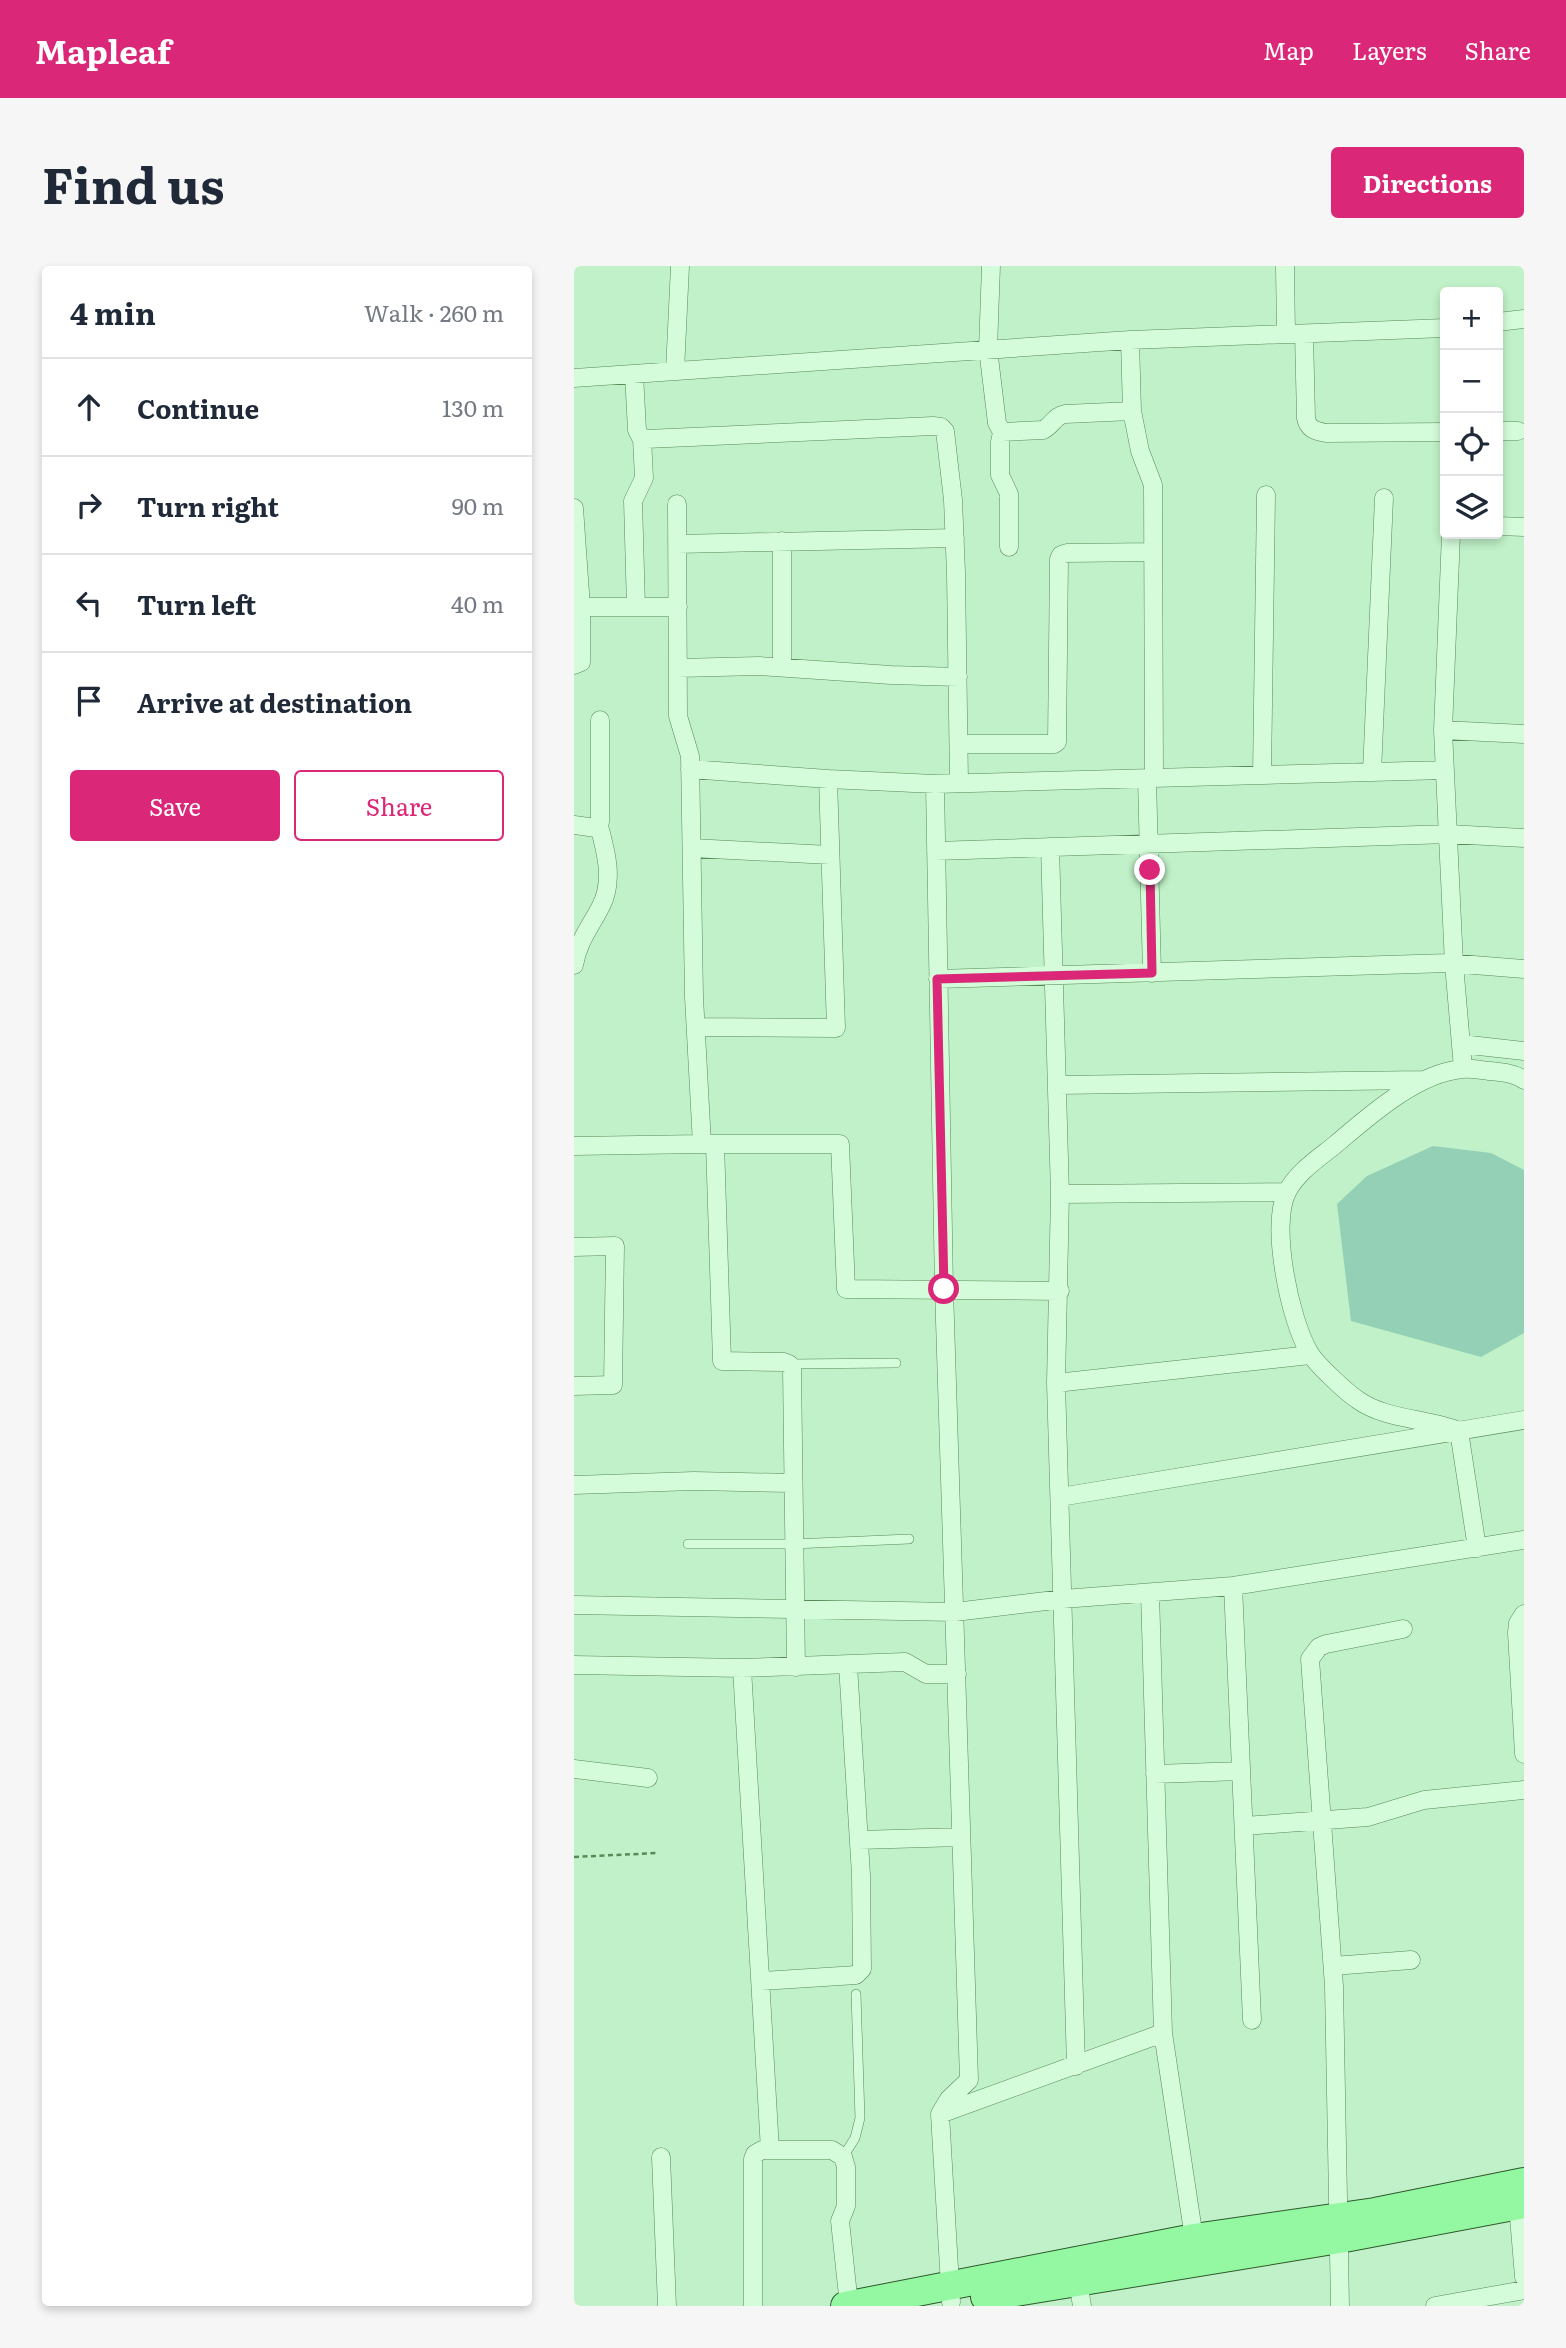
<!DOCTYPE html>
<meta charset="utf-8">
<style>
body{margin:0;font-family:Literata,serif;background:#f6f6f7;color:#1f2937}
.controls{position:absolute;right:21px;top:21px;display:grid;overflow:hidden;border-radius:7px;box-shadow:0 4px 10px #0003}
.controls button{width:63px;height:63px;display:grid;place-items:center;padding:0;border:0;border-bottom:2px solid #e0e1e3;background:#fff;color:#1f2937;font:35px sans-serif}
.stop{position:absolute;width:21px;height:21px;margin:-16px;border:5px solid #db2777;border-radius:50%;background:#fff}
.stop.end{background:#db2777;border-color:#fff;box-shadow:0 2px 7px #0008}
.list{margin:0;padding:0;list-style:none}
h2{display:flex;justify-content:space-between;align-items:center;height:91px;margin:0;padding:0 28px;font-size:30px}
h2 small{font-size:23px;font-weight:400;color:#747a83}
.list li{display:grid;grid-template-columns:46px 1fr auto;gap:21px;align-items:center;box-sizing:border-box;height:98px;padding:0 28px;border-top:2px solid #e0e1e3}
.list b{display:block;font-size:26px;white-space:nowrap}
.list em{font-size:23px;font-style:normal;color:#747a83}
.actions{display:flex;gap:14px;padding:21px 28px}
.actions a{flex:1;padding:16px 0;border:2px solid #db2777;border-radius:7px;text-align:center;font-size:24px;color:#db2777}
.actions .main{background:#db2777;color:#fff}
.icon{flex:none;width:38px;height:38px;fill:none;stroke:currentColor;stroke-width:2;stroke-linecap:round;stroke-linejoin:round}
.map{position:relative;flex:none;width:950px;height:2040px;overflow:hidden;border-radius:7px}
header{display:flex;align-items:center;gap:42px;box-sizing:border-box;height:98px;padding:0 35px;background:#db2777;color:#fff}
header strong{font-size:33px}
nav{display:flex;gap:38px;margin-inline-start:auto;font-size:24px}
.intro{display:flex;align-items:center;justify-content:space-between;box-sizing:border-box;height:168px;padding:0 42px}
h1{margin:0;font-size:49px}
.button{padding:18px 32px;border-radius:7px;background:#db2777;color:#fff;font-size:24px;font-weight:700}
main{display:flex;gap:42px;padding:0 42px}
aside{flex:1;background:#fff;border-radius:7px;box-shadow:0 4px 10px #0003}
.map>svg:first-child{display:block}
</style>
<header>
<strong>Mapleaf</strong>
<nav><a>Map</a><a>Layers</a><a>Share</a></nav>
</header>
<div class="intro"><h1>Find us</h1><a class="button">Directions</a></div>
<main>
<aside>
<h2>4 min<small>Walk · 260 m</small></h2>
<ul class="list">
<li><svg class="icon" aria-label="ahead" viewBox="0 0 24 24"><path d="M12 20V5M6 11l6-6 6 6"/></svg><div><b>Continue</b></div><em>130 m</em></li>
<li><svg class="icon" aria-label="right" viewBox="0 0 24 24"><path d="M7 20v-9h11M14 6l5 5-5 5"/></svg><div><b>Turn right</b></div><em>90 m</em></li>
<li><svg class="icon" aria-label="left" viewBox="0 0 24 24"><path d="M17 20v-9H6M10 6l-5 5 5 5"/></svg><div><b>Turn left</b></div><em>40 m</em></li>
<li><svg class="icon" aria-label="arrive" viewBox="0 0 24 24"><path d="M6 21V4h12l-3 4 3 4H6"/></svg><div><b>Arrive at destination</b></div></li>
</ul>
<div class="actions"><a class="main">Save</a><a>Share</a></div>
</aside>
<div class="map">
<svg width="950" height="2040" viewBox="0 0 950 2040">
<rect width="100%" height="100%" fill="#c0f1c8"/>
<path fill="#93d0b6" d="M859,880L917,887L950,904V1067L907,1091L777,1055L763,938L793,910Z"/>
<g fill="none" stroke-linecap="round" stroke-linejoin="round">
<g stroke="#578b56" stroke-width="10">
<path id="lane" d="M215,1098L322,1097
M114,1278H219L335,1273
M269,1891L281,1872L286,1852L282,1728"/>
</g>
<g stroke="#578b56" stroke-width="19">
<path id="street" d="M417,0L414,83L423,157L428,166L469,164C479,159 480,150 491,148L558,145
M711,0L712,68
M924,56L950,53
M730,68L732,152C734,163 741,165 752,167L871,166
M556,74L558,145L566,185L579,219L580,512
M101,105L106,0
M60,108L63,164L67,172L72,173L359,160L367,161L371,165L379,234L382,307L385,517
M0,112L556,74L871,62
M924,165H944
M428,166L426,176V209L435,228V281
M0,242L7,341V396L0,399
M924,260L950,261
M208,275V401
M103,278L381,272
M7,341H104
M62,341L59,235L70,212L68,172
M104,402L185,400L317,409L384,411
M869,464L877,268
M385,478H480L483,476L485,293L487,289L493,287L579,286
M116,503L254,513L262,762L122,761
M798,506L810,232
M688,509L692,229
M573,512L578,707
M254,513L361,518
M0,559L22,562L26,556V454
M476,581L486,928L482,1117L502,1800
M118,582L256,589
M362,585L874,568L950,572
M0,699C4,675 17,660 27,640C40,615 32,585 25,560
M364,713L875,697L950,703
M887,778L950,785
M889,802L880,698L869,464L950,468
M484,819L850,814
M132,878H266L272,1023L486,1025
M141,878L148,1095L210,1096L215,1098L218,1103L222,1401
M0,880L128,878L120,731L116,490L104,450L103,238
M486,928L713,926
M0,981L41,980L39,1119L0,1120
M482,1117L736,1089
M0,1219L120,1215L219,1217
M486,1231L950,1154
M903,1282L885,1165C853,1152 812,1154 784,1134C773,1127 741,1097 735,1086C716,1054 696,960 713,926C723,906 745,892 762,878C795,850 843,807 888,803C896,802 906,804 915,805C927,806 940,807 950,814
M659,1320L678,1754
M0,1339L381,1346L489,1333L659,1320L950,1274
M950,1348L944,1357L943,1367L950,1488
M0,1399L168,1402L331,1396L352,1408H383
M168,1402L196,1884
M0,1503L74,1512
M581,1508L667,1505
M670,1560L794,1551L850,1534L950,1524
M285,1574L387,1571
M759,1700L837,1694
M187,1715L282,1709L288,1703L287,1609L274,1399
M589,1767L620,1972
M366,1848L589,1767L576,1327
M87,1891L93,2040
M944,1939L950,2011
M504,2015L508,2040
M377,2036L366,1848L375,1833L395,1814L370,1023L361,518L871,504
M179,2040V1893L181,1888L188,1884H258L269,1891L272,1901V1940L266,1955L275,2039
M766,2040L760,1720L736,1393L745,1381L752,1378L829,1363
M861,2040L950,2024"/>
</g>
<g stroke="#2e592b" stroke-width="30">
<path id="primary" d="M411,2031L765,1973L950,1938
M271,2040L620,1972L801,1946L950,1916"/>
</g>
<path stroke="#578b56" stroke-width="2.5" stroke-dasharray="5 3.5" stroke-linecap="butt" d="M0,1591L83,1587"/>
<use href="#lane" stroke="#d4fbda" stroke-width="9"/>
<use href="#street" stroke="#d4fbda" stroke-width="18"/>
<use href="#primary" stroke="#94f8a3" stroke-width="28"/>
</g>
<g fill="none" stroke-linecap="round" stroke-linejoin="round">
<path stroke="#db2777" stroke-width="9" d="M370,1023L363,713L578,707L576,604"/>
</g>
</svg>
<div class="controls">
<button>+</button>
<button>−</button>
<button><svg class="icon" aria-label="locate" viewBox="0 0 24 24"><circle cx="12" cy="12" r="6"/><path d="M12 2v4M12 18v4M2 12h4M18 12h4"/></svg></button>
<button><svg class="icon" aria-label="layers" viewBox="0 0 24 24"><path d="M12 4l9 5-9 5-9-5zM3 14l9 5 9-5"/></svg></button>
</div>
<div class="stop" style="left:370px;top:1023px"></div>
<div class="stop end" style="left:576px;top:604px"></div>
</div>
</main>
